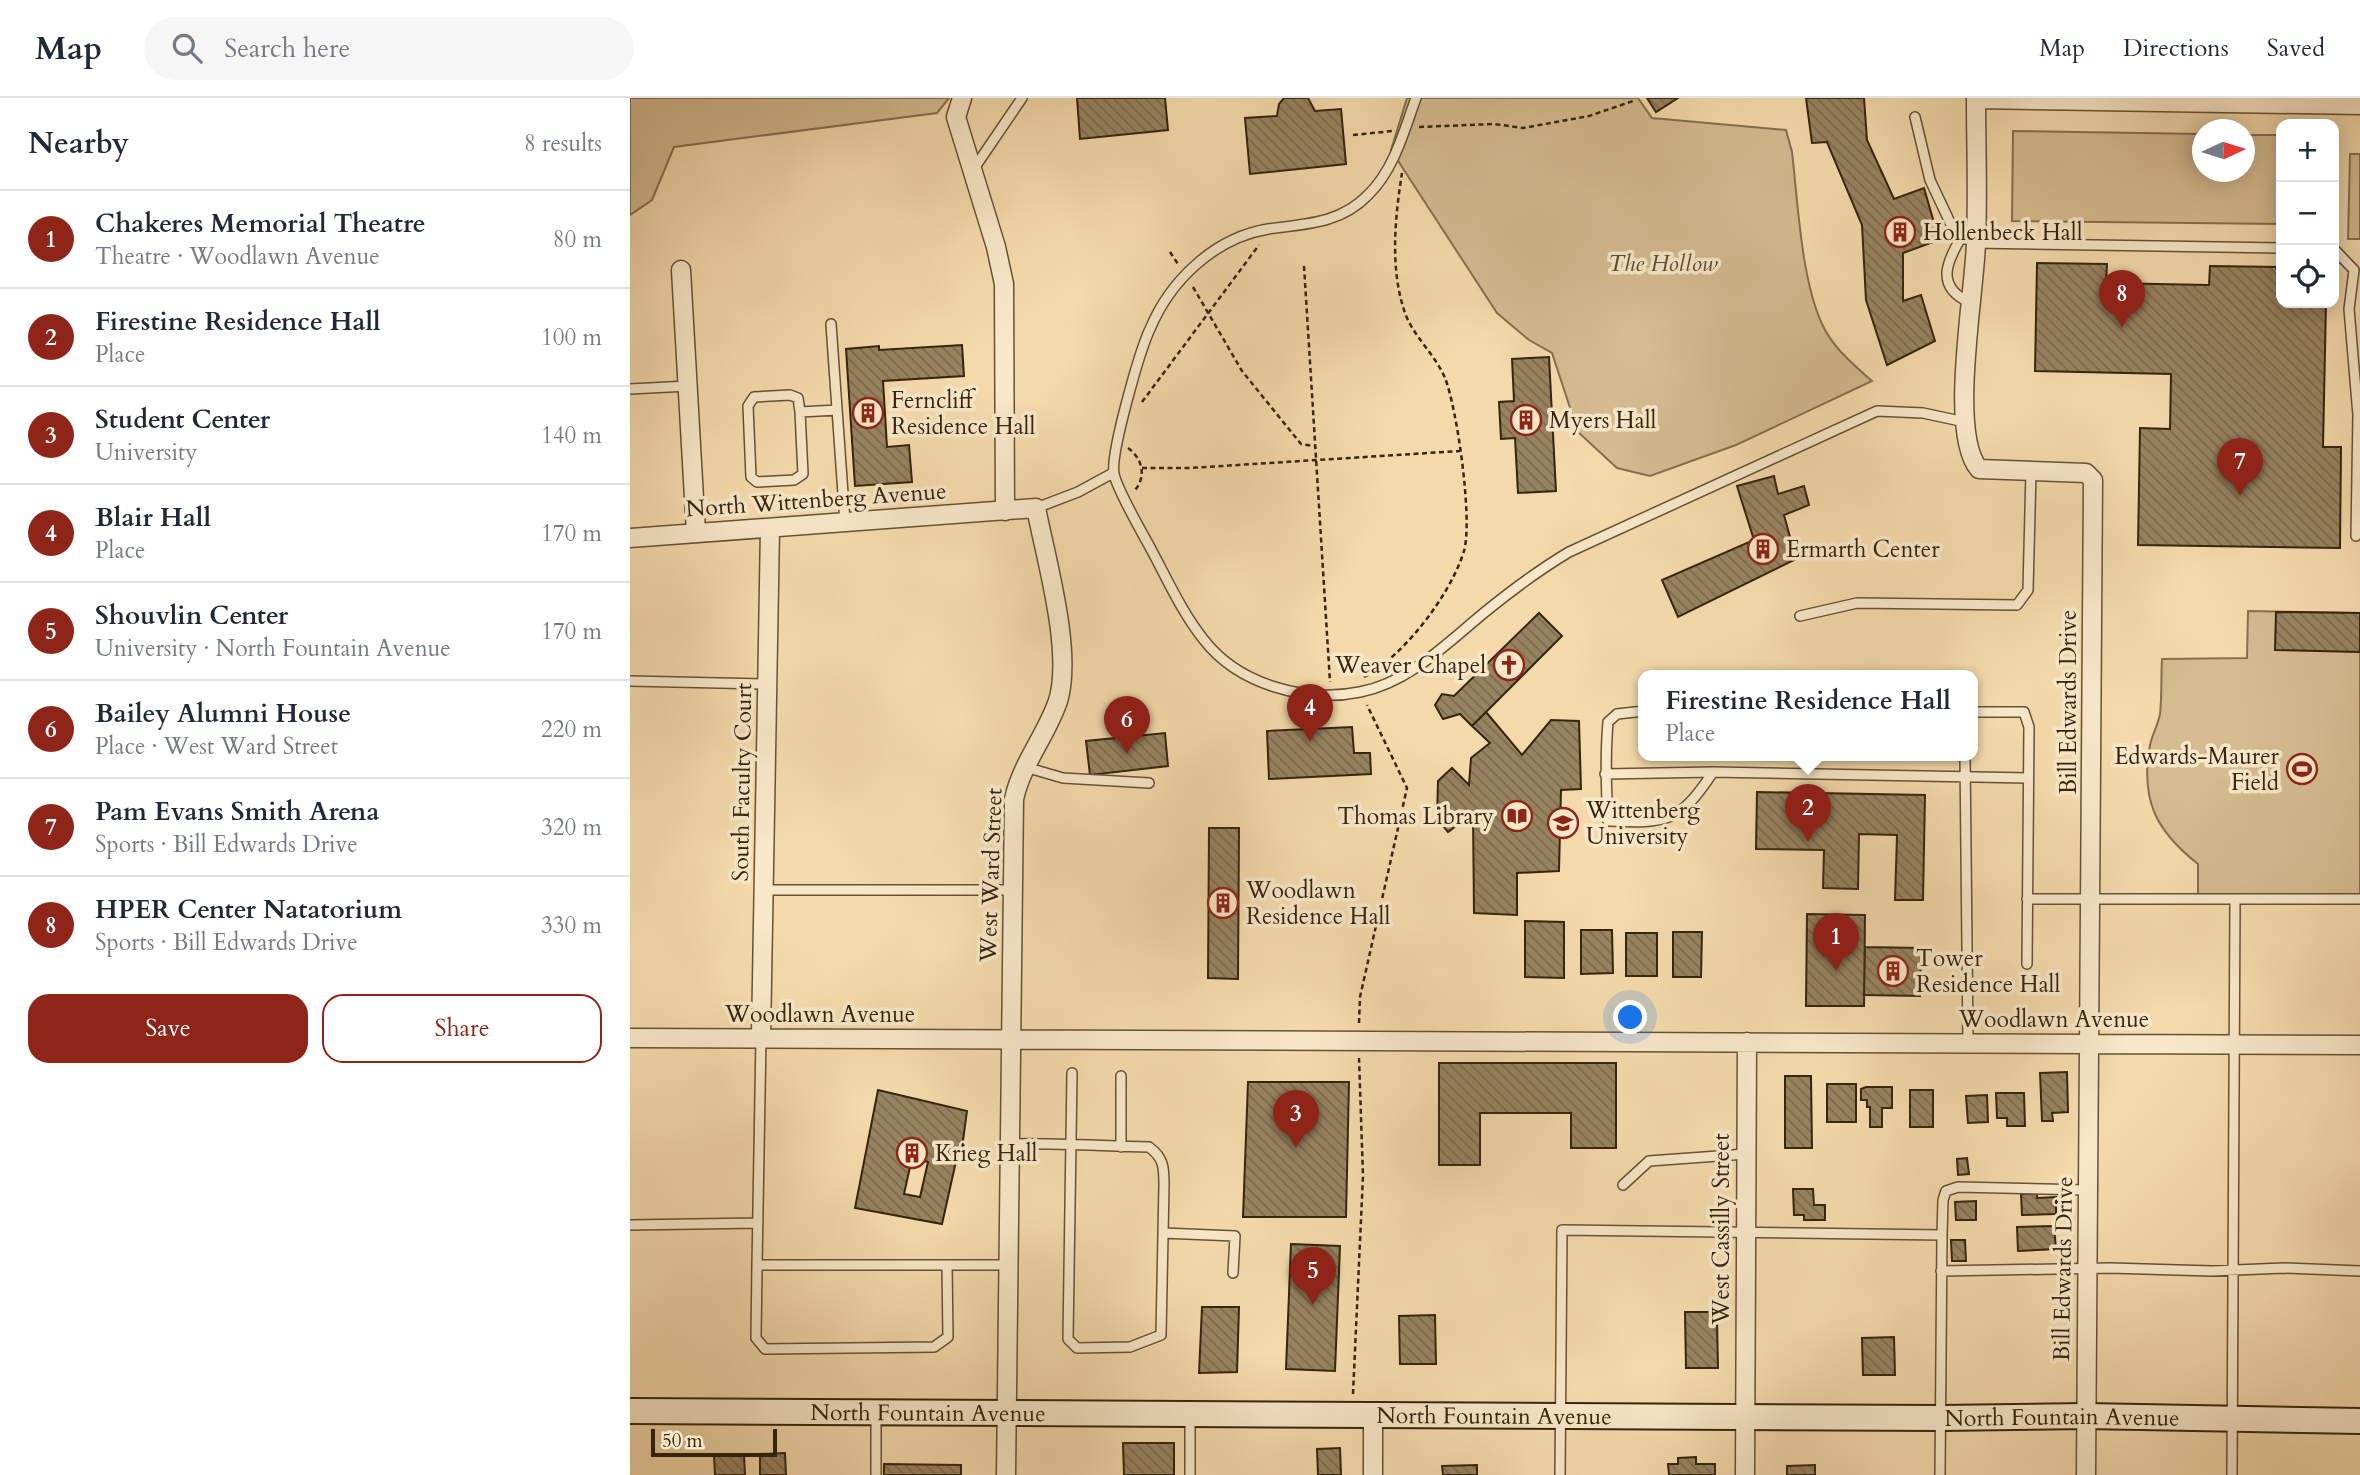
<!DOCTYPE html>
<meta charset="utf-8">
<style>
body{margin:0;font-family:Cardo,serif;background:#f6f6f7;color:#1f2937}
.controls{position:absolute;right:21px;top:21px;display:grid;overflow:hidden;border-radius:14px;box-shadow:0 4px 18px #0003}
.controls button{width:63px;height:63px;display:grid;place-items:center;padding:0;border:0;border-bottom:2px solid #e0e1e3;background:#fff;color:#1f2937;font:35px sans-serif}
.compass{position:absolute;left:1562px;top:21px;width:63px;height:63px;border-radius:50%;background:#fff;box-shadow:0 4px 18px #0003;rotate:86deg}
.scale{position:absolute;left:21px;bottom:18px;width:126px;box-sizing:border-box;padding-left:7px;border:4px solid #35240e;border-top:0;font-size:19px;line-height:24px;white-space:nowrap;color:#35240e;-webkit-text-stroke:5px #f8e7c8;paint-order:stroke}
.you{position:absolute;left:1001px;top:920px;width:24px;height:24px;margin:-18px;border:5px solid #fff;border-radius:50%;background:#1a73e8;box-shadow:0 0 0 10px #1a73e833}
.badge{display:grid;place-items:center;width:46px;height:46px;border-radius:50%;background:#8f2418;color:#fff;font-size:23px;font-weight:700}
.pin{position:absolute;translate:-50% -58px;filter:drop-shadow(0 2px 4px #0008)}
.pin::after{content:'';position:absolute;top:37px;width:24px;height:21px;background:inherit;clip-path:polygon(0 0,100% 0,50% 100%)}
.popup{position:absolute;left:1008px;top:572px;width:340px;height:91px;box-sizing:border-box;display:grid;place-content:center;border-radius:14px;background:#fff;filter:drop-shadow(0 2px 5px #0005);font-size:23px;white-space:nowrap;color:#747a83}
.popup b{font-size:26px;color:#1f2937}
.popup::after{content:'';position:absolute;left:50%;top:100%;margin-left:-14px;border:14px solid transparent;border-top-color:#fff}
.list{margin:0;padding:0;list-style:none}
h2{display:flex;justify-content:space-between;align-items:center;height:91px;margin:0;padding:0 28px;font-size:30px}
h2 small{font-size:23px;font-weight:400;color:#747a83}
.list li{display:grid;grid-template-columns:46px 1fr auto;gap:21px;align-items:center;box-sizing:border-box;height:98px;padding:0 28px;border-top:2px solid #e0e1e3}
.list b{display:block;font-size:26px;white-space:nowrap}
.list p{margin:0;font-size:23px;white-space:nowrap;color:#747a83}
.list em{font-size:23px;font-style:normal;color:#747a83}
.actions{display:flex;gap:14px;padding:21px 28px}
.actions a{flex:1;padding:16px 0;border:2px solid #8f2418;border-radius:21px;text-align:center;font-size:24px;color:#8f2418}
.actions .main{background:#8f2418;color:#fff}
.icon{flex:none;width:38px;height:38px;fill:none;stroke:currentColor;stroke-width:2;stroke-linecap:round;stroke-linejoin:round}
.map{position:relative;flex:none;width:1730px;height:1377px;overflow:hidden}
header{display:flex;align-items:center;gap:42px;box-sizing:border-box;height:98px;padding:0 35px;background:#fff;border-bottom:2px solid #e0e1e3}
header strong{font-size:33px}
nav{display:flex;gap:38px;margin-inline-start:auto;font-size:24px}
.search{width:490px;height:63px;background:#f6f6f7;display:flex;align-items:center;gap:18px;box-sizing:border-box;padding:0 24px;border-radius:38px;color:#747a83;font-size:26px}
main{display:flex}
aside{flex:1;background:#fff}
.map>svg:first-child{display:block}
</style>
<header>
<strong>Map</strong>
<div class="search"><svg class="icon" aria-label="search" viewBox="0 0 24 24"><circle cx="10" cy="10" r="6"/><path d="M15 15l6 6"/></svg>Search here</div>
<nav><a>Map</a><a>Directions</a><a>Saved</a></nav>
</header>
<main>
<aside>
<h2>Nearby<small>8 results</small></h2>
<ul class="list">
<li><span class="badge">1</span><div><b>Chakeres Memorial Theatre</b><p>Theatre · Woodlawn Avenue</p></div><em>80 m</em></li>
<li><span class="badge">2</span><div><b>Firestine Residence Hall</b><p>Place</p></div><em>100 m</em></li>
<li><span class="badge">3</span><div><b>Student Center</b><p>University</p></div><em>140 m</em></li>
<li><span class="badge">4</span><div><b>Blair Hall</b><p>Place</p></div><em>170 m</em></li>
<li><span class="badge">5</span><div><b>Shouvlin Center</b><p>University · North Fountain Avenue</p></div><em>170 m</em></li>
<li><span class="badge">6</span><div><b>Bailey Alumni House</b><p>Place · West Ward Street</p></div><em>220 m</em></li>
<li><span class="badge">7</span><div><b>Pam Evans Smith Arena</b><p>Sports · Bill Edwards Drive</p></div><em>320 m</em></li>
<li><span class="badge">8</span><div><b>HPER Center Natatorium</b><p>Sports · Bill Edwards Drive</p></div><em>330 m</em></li>
</ul>
<div class="actions"><a class="main">Save</a><a>Share</a></div>
</aside>
<div class="map">
<svg width="1730" height="1377" viewBox="0 0 1730 1377">
<defs>
<pattern id="building-back-hatch" width="6" height="6" patternUnits="userSpaceOnUse" patternTransform="scale(1.75)"><rect width="6" height="6" fill="#988360"/><path d="M-1 5l2 2M0 0l6 6M5-1l2 2" fill="none" stroke="#7d6b4e"/></pattern>
</defs>
<rect width="100%" height="100%" fill="#f4daab"/>
<filter id="stains"><feTurbulence type="fractalNoise" baseFrequency=".00286" numOctaves="4"/><feColorMatrix values="0 0 0 0 .2 0 0 0 0 .09 0 0 0 0 .02 0 0 0 .5 -.17"/></filter>
<radialGradient id="worn" r=".72"><stop offset=".6" stop-color="#630" stop-opacity="0"/><stop offset="1" stop-color="#630" stop-opacity=".3"/></radialGradient>
<path fill="#d4bb90" stroke="#84704f" stroke-width="2" d="M0,0H319L307,15L44,49L22,102L0,117Z
M777,0H1008L1022,20L1156,32L1162,54C1168,105 1171,180 1192,226C1203,250 1223,266 1242,283L1106,347L1020,378L987,370L948,334L922,255L899,242L867,215L761,52Z
M1383,33L1572,36L1573,74H1615V37H1651V126L1382,123Z
M1720,56H1730V141H1718Z
M1618,513L1730,515V801H1568V766C1526,733 1510,702 1520,647C1522,637 1528,627 1530,616C1532,598 1531,579 1532,561L1617,560Z"/>
<path fill="url(#building-back-hatch)" stroke="#35240e" stroke-width="2" fill-rule="evenodd" d="M447,0H535L538,32L450,41Z
M678,0L685,13L711,11L716,66L620,76L615,20L647,18L649,6L654,0Z
M1017,0H1048L1026,14Z
M1176,0H1234L1237,42L1264,101L1294,90L1309,142L1273,155V203L1291,197L1305,243L1257,267L1236,202L1232,127L1197,44L1182,45Z
M1407,165L1477,166L1476,185L1579,187L1580,168L1651,169V205H1696L1693,349H1711L1710,450L1508,447L1510,330L1540,331L1541,276L1405,273Z
M332,247L334,278L253,283L257,349L279,347L282,384L225,388L216,251L249,248V252Z
M919,259L926,393L888,395L885,340L871,341L869,304L884,303L882,261Z
M1144,378L1148,396L1174,388L1179,407L1154,417L1166,461L1048,519L1032,482L1124,442L1107,388Z
M1646,514L1730,515V554L1645,552Z
M909,515L932,538L842,628L830,616L813,621L805,607L812,596L824,598Z
M856,614L892,657L921,622L949,623L951,691L931,692L929,773L887,775V817L844,815L843,715L818,734L807,720L808,683L822,670L839,687L841,660L860,645L842,628Z
M722,629L724,655H740L741,676L639,681L637,633Z
M535,635L538,668L460,677L456,643Z
M1127,694L1295,697L1293,802H1265L1267,737L1229,736L1228,791L1193,790L1194,752L1126,751Z
M579,730H609L608,881L578,880Z
M1177,816L1235,817L1234,908H1176Z
M895,823L934,824V880L895,879Z
M951,832H982L983,875L951,876Z
M1043,834H1072L1071,879H1043Z
M996,835H1027V878H996Z
M1235,849L1291,850L1290,898L1234,897Z
M809,965H986V1050H941V1015H850V1067H809Z
M1437,974L1438,1014L1422,1015L1423,1023H1412L1410,975Z
M1155,978H1181L1182,1050H1155Z
M618,984H719L716,1119H613Z
M1197,986H1226V1024H1197Z
M1236,989H1262V1010H1252V1029H1240V1009H1237V1002H1231V991Z
M248,992L337,1013L332,1050H329L312,1126L225,1110ZM282,1060L298,1064L290,1099L274,1096Z
M1280,992H1303V1029H1280Z
M1366,995H1394L1395,1028H1377V1020H1367Z
M1357,997L1358,1024L1338,1025L1336,998Z
M1337,1060L1339,1076L1328,1077L1327,1061Z
M1163,1091H1183L1184,1107H1195V1122H1174V1117H1164Z
M1407,1095V1100L1426,1099V1116L1392,1117L1391,1096Z
M1346,1103V1122H1326L1325,1104Z
M1424,1128L1426,1151L1388,1153L1387,1129Z
M1321,1142H1335L1336,1163H1322Z
M661,1146L710,1148L705,1273L656,1271Z
M572,1209H609L607,1274L569,1275Z
M1055,1214H1079V1222H1087L1088,1270H1056Z
M805,1217L806,1266H770L769,1218Z
M1264,1239L1265,1277H1233L1232,1240Z
M493,1345H544V1377H494Z
M710,1350L711,1377H688L687,1351Z
M155,1355L156,1377H130V1356Z
M114,1357L115,1377H85L84,1358Z
M1066,1359V1366H1085V1377H1039L1038,1366H1048V1360Z
M254,1366L331,1367V1377H254Z
M847,1367V1377H813L812,1368Z
M1185,1367V1377H1157V1368Z"/>
<g fill="none" stroke-linecap="round" stroke-linejoin="round">
<g stroke="#655235" stroke-width="12">
<path id="lane" d="M786,0C774,33 764,72 738,97C710,126 675,126 638,131C584,140 540,183 520,231C510,252 480,356 484,376C487,392 513,436 522,453C538,483 553,516 574,542C609,587 676,605 730,594C780,584 817,545 855,514C882,492 909,472 939,454L1247,313L1293,315L1335,324
M1285,19L1300,82L1325,135L1346,145L1651,150
M343,72L392,0
M1332,138C1317,163 1304,189 1341,205
M1704,151L1724,172L1719,211L1728,317L1726,438
M201,226L215,424
M0,291L58,288
M170,314L173,376L164,382L127,384L121,379L118,308L124,299L160,297L168,300L170,314L207,312
M406,410L448,394L483,375
M1170,518L1227,505L1387,507L1398,492L1401,374
M0,583L138,586
M1342,614H1394L1399,629L1397,866
M1335,658L1338,945
M395,669L433,680L519,685
M1083,674L1398,680
M975,676L1083,674C1049,726 1036,725 978,723C976,689 975,658 978,624L987,616L1014,613
M135,792H382
M1397,801H1730
M379,1046C426,1045 472,1048 519,1049C534,1060 534,1070 534,1087L531,1237L500,1249L447,1250L438,1241L442,975
M491,1049V978
M993,1087L1019,1063L1116,1056
M0,1127L128,1125
M533,1135L605,1138L603,1175
M127,1167L131,939
M317,1167L318,1239L304,1249L135,1251L126,1240L127,1167H378
M1311,1173L1480,1170L1582,1173L1654,1170L1730,1173
M246,1377V1316
M560,1377V1319
M930,1377L932,1132L1312,1137
M1310,1377L1312,1137L1313,1102L1316,1093L1328,1089L1459,1092
M1602,1377L1605,801"/>
</g>
<g stroke="#655235" stroke-width="21">
<path id="street" d="M332,0L326,19L366,149L374,186L375,413
M1346,0C1346,48 1348,96 1346,144C1345,194 1318,335 1349,371L1456,375L1463,382L1456,1377
M1346,1L1730,7
M51,172L66,435
M0,440L406,410C416,461 443,554 428,603C416,638 392,665 384,701L376,1377
M131,939L140,430
M0,940L1730,947
M743,1377V1316
M1115,1377L1117,944"/>
</g>
<g stroke="#35240e" stroke-width="28">
<g id="secondary">
<path id="s1" d="M0,1313L1311,1320L1456,1318L1730,1323"/>
</g>
</g>
<path stroke="#35240e" stroke-width="2.5" stroke-dasharray="5 3.5" stroke-linecap="butt" d="M789,29L864,26L893,30L959,18L1006,2
M723,37L762,33
M540,154L548,166
M674,168L700,584
M563,189L612,273L671,346L684,348
M512,304L629,147
M498,350C512,360 517,378 505,392
M512,370H560L830,353
M734,579C774,558 821,496 834,453C843,422 827,310 815,280C805,256 781,236 774,212C760,169 765,119 772,75
M729,925L730,899L777,690L737,607
M723,1296L733,1078L729,960"/>
<use href="#lane" stroke="#f8e7c8" stroke-width="9"/>
<use href="#street" stroke="#f8e7c8" stroke-width="18"/>
<use href="#secondary" stroke="#f8e7c8" stroke-width="24"/>
</g>
<defs>
<g id="building-ring" transform="scale(1.575)"><circle r="9.5" fill="#f8e7c8" stroke="#8f2418" stroke-width="1.5"/><path d="M-4-6H4V6H1V3H-1V6H-4ZM-2.5-4.3h1.7v1.8h-1.7ZM.8-4.3h1.7v1.8H.8ZM-2.5-1h1.7V.8h-1.7ZM.8-1h1.7V.8H.8Z" fill="#8f2418"/></g>
<g id="church-ring" transform="scale(1.575)"><circle r="9.5" fill="#f8e7c8" stroke="#8f2418" stroke-width="1.5"/><path d="M-1.2-6h2.4v3.5h3.3v2.4h-3.3V6h-2.4V-.1h-3.3v-2.4h3.3Z" fill="#8f2418"/></g>
<g id="stadium-ring" transform="scale(1.575)"><circle r="9.5" fill="#f8e7c8" stroke="#8f2418" stroke-width="1.5"/><path d="M0-5a6.5 5 0 1 0 0 10a6.5 5 0 1 0 0-10ZM-3.5-1.8h7v3.6h-7Z" fill="#8f2418"/></g>
<g id="library-ring" transform="scale(1.575)"><circle r="9.5" fill="#f8e7c8" stroke="#8f2418" stroke-width="1.5"/><path d="M-6-4Q-3-5.5-.7-3.5V5Q-3 3-6 4ZM6-4Q3-5.5 .7-3.5V5Q3 3 6 4Z" fill="#8f2418"/></g>
<g id="university-ring" transform="scale(1.575)"><circle r="9.5" fill="#f8e7c8" stroke="#8f2418" stroke-width="1.5"/><path d="M0-5L7-2L0 1L-7-2ZM-4 1L0 2.5L4 1V4Q0 6-4 4Z" fill="#8f2418"/></g>
</defs>
<g fill-rule="evenodd">
<use href="#building-ring" x="1270" y="134"/>
<use href="#building-ring" x="238" y="315"/>
<use href="#building-ring" x="896" y="322"/>
<use href="#building-ring" x="1133" y="451"/>
<use href="#church-ring" x="879" y="567"/>
<use href="#stadium-ring" x="1672" y="671"/>
<use href="#library-ring" x="887" y="718"/>
<use href="#university-ring" x="933" y="725"/>
<use href="#building-ring" x="593" y="805"/>
<use href="#building-ring" x="1263" y="873"/>
<use href="#building-ring" x="282" y="1055"/>
</g>
<g text-anchor="middle" dominant-baseline="central" stroke-width="7" stroke-linejoin="round" paint-order="stroke">
<g font-size="23" fill="#35240e" stroke="#f8e7c8" text-anchor="start">
<text x="1293" y="134">Hollenbeck Hall</text>
<text x="261" y="302">Ferncliff<tspan x="261" dy="26">Residence Hall</tspan></text>
<text x="919" y="322">Myers Hall</text>
<text x="1156" y="451">Ermarth Center</text>
<text x="856" y="567" text-anchor="end">Weaver Chapel</text>
<text x="1649" y="658" text-anchor="end">Edwards-Maurer<tspan x="1649" dy="26">Field</tspan></text>
<text x="956" y="712">Wittenberg<tspan x="956" dy="26">University</tspan></text>
<text x="864" y="718" text-anchor="end">Thomas Library</text>
<text x="616" y="792">Woodlawn<tspan x="616" dy="26">Residence Hall</tspan></text>
<text x="1286" y="860">Tower<tspan x="1286" dy="26">Residence Hall</tspan></text>
<text x="305" y="1055">Krieg Hall</text>
</g>
<g font-size="23" font-style="italic" fill="#5d4a2e" stroke="#f8e7c8">
<text x="1033" y="165">The Hollow</text>
</g>
<g font-size="23" fill="#35240e" stroke="#f8e7c8">
<text transform="translate(186 402) rotate(-4)">North Wittenberg Avenue</text>
<text transform="translate(1438 604) rotate(-90)">Bill Edwards Drive</text>
<text transform="translate(112 684) rotate(-89)">South Faculty Court</text>
<text transform="translate(361 777) rotate(-88)">West Ward Street</text>
<text x="190" y="916">Woodlawn Avenue</text>
<text x="1424" y="921">Woodlawn Avenue</text>
<text transform="translate(1091 1131) rotate(-90)">West Cassilly Street</text>
<text transform="translate(1433 1171) rotate(-89)">Bill Edwards Drive</text>
<text stroke="none"><textPath href="#s1" startOffset="298">North Fountain Avenue</textPath></text>
<text stroke="none"><textPath href="#s1" startOffset="864">North Fountain Avenue</textPath></text>
<text stroke="none"><textPath href="#s1" startOffset="1432">North Fountain Avenue</textPath></text>
</g>
</g>
<rect width="100%" height="100%" filter="url(#stains)"/>
<rect width="100%" height="100%" fill="url(#worn)"/>
</svg>
<div class="controls">
<button>+</button>
<button>−</button>
<button><svg class="icon" aria-label="locate" viewBox="0 0 24 24"><circle cx="12" cy="12" r="6"/><path d="M12 2v4M12 18v4M2 12h4M18 12h4"/></svg></button>
</div>
<svg class="compass" viewBox="-18 -18 36 36"><path d="M0-13l5 13h-10z" fill="#e53935"/><path d="M0 13l5-13h-10z" fill="#747a83"/></svg>
<div class="scale">50 m</div>
<div class="you"></div>
<div class="pin badge" style="left:1206px;top:873px">1</div>
<div class="pin badge" style="left:1178px;top:744px">2</div>
<div class="popup"><b>Firestine Residence Hall</b>Place</div>
<div class="pin badge" style="left:666px;top:1050px">3</div>
<div class="pin badge" style="left:680px;top:644px">4</div>
<div class="pin badge" style="left:683px;top:1207px">5</div>
<div class="pin badge" style="left:497px;top:656px">6</div>
<div class="pin badge" style="left:1610px;top:398px">7</div>
<div class="pin badge" style="left:1492px;top:230px">8</div>
</div>
</main>
